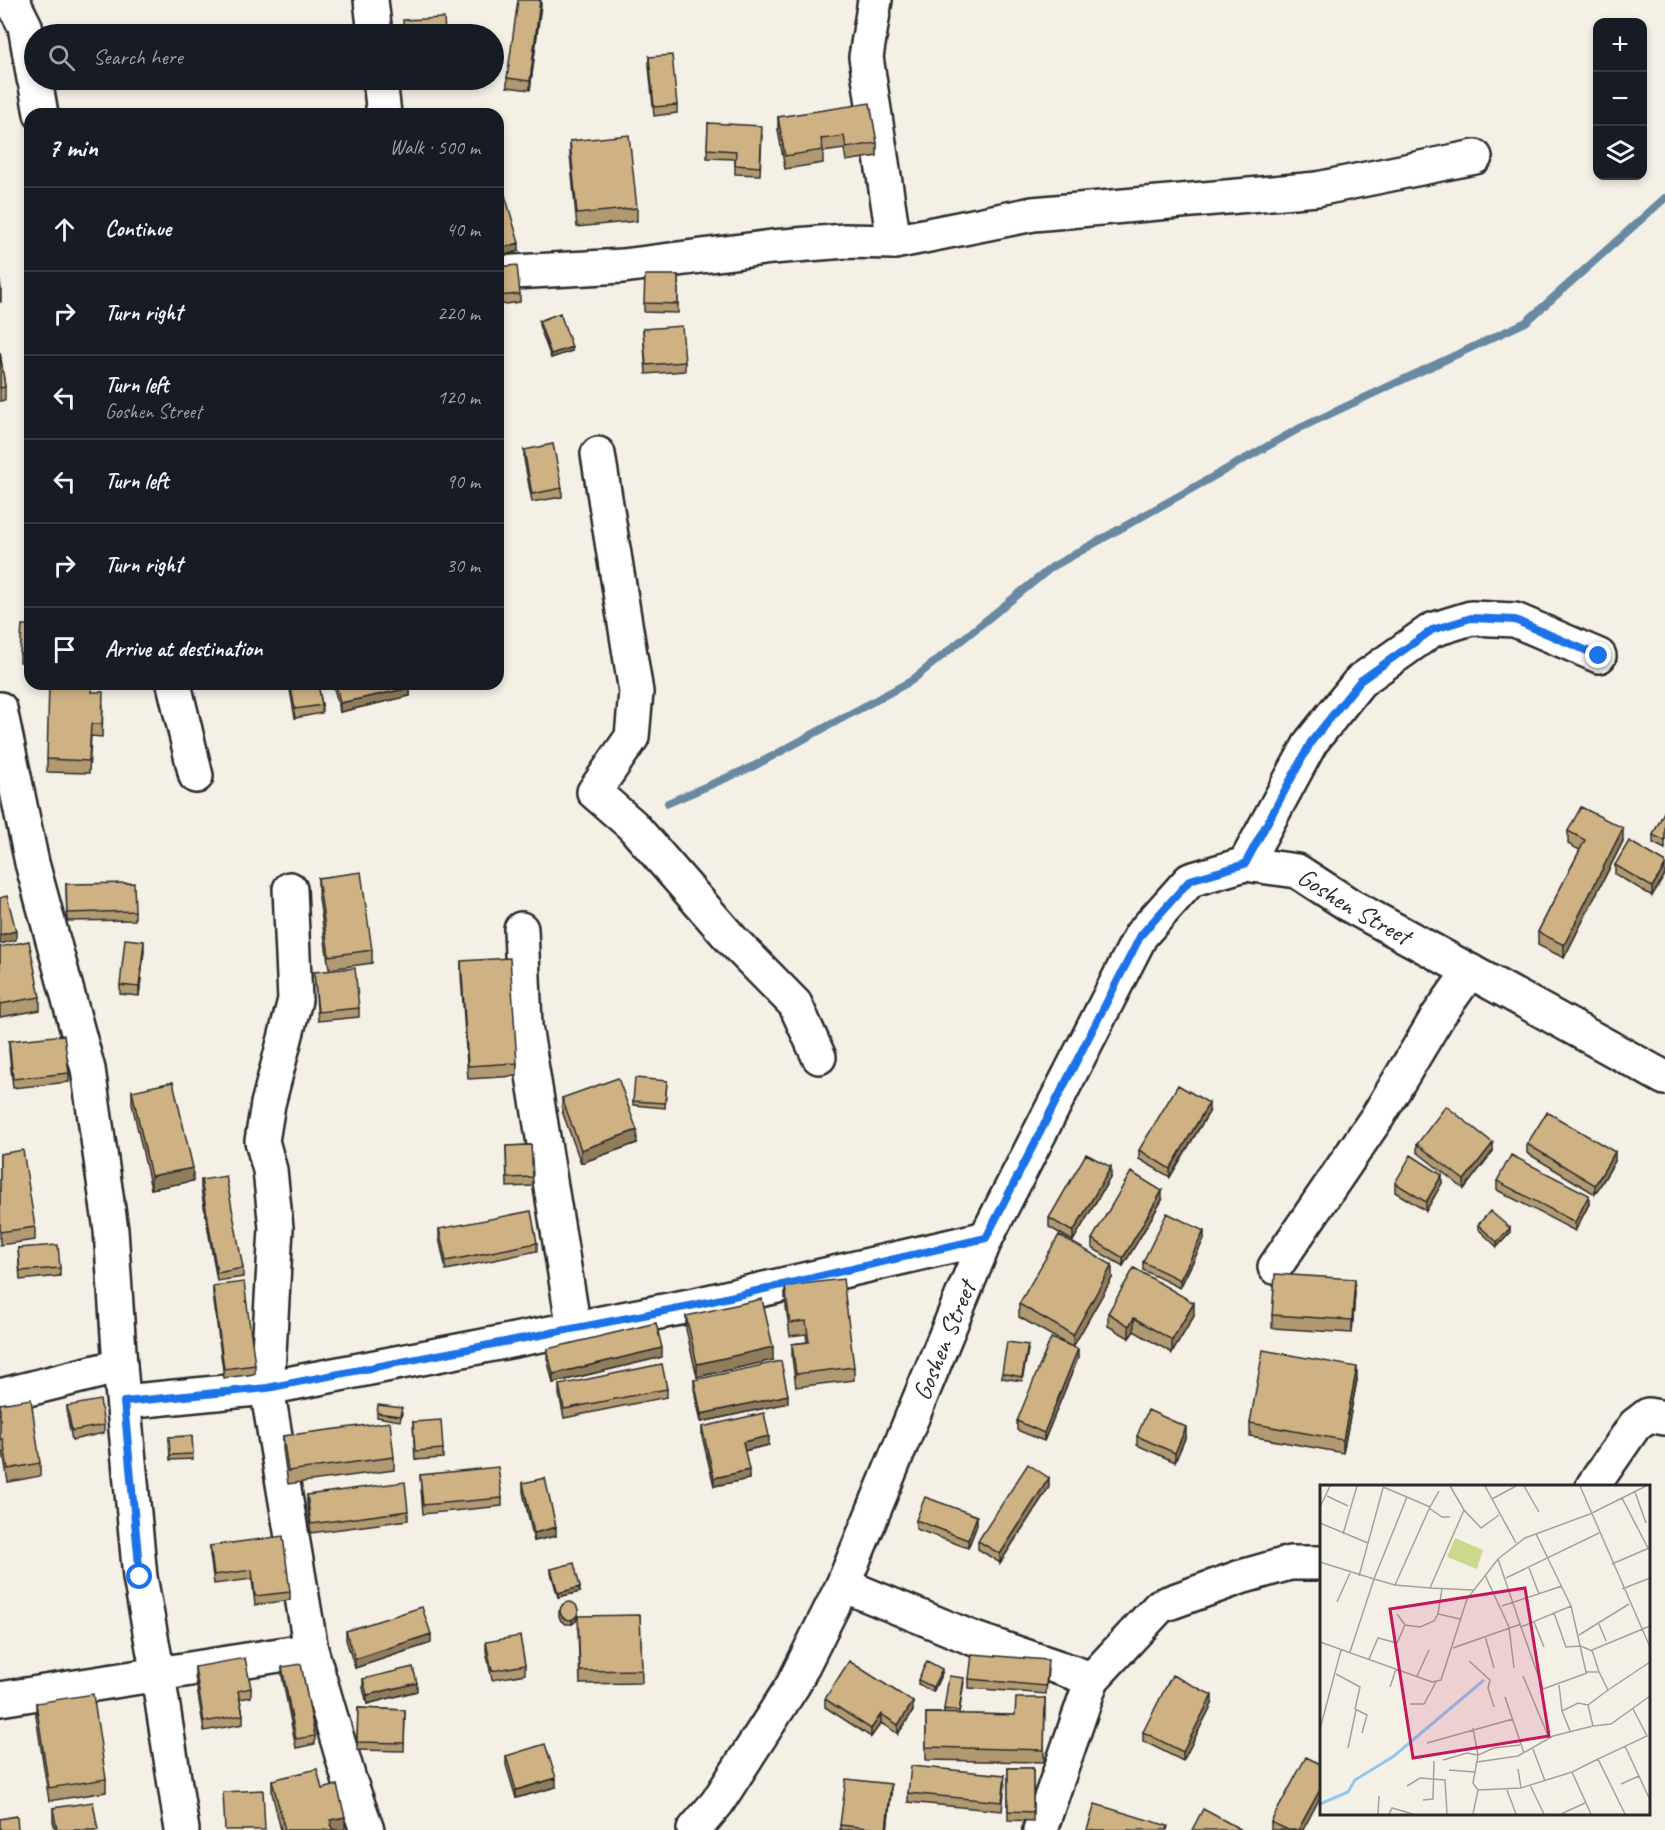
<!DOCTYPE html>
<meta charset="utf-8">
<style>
body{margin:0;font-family:Caveat,sans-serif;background:#242831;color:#f1f3f6}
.controls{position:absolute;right:18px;top:18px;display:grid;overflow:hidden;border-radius:12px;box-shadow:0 3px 9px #0003}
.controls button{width:54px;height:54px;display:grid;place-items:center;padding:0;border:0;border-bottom:2px solid #363941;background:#171b24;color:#f1f3f6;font:30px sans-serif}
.stop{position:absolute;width:18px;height:18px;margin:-14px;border:4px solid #1a73e8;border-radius:50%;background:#fff}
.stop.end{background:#1a73e8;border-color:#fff;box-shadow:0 2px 6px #0008}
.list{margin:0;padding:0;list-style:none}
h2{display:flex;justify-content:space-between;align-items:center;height:78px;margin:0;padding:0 24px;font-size:26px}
h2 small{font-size:20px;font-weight:400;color:#9ea1a6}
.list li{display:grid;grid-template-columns:39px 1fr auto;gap:18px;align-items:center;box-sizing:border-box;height:84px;padding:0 24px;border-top:2px solid #363941}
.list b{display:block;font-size:22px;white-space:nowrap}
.list p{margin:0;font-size:20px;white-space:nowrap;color:#9ea1a6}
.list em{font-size:20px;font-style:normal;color:#9ea1a6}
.icon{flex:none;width:33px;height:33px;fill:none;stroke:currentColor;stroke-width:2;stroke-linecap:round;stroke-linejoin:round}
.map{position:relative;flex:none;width:1665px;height:1830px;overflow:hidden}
.search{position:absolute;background:#171b24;box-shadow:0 3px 9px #0003;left:24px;top:24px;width:480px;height:66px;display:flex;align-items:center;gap:15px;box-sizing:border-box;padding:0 21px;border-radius:33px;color:#9ea1a6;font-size:22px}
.panel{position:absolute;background:#171b24;box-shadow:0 3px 9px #0003;left:24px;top:108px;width:480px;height:582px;border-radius:18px}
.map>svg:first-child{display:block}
</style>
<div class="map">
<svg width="1665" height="1830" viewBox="0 0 1665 1830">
<rect width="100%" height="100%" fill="#f5f0e6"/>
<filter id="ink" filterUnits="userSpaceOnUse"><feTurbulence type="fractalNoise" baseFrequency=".0167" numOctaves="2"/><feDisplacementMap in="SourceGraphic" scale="12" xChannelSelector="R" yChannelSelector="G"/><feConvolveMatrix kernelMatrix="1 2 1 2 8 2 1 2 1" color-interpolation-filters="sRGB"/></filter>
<g filter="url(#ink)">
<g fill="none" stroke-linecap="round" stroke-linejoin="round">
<path stroke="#6989a2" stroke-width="8" d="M668,803L754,766L911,681L1052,567L1300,428L1526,322L1665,198"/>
<g stroke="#2b2b2b" stroke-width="38">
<g id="minor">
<path d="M12,0L25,26L34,79"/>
<path d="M371,0L375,34"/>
<path d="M875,0L866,57L894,242"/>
<path d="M35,80L41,114"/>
<path d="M380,80L384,114"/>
<path d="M498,273L623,266L772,247L845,241L894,242L1033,214L1317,189L1475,157"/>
<path d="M598,454L636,692L632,737L594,792L632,825L732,940L795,1004L819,1057"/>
<path d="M174,684L196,776"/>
<path d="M0,709L32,863L88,1069L111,1230L120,1366"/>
<path d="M1245,864L1311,742L1360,681L1432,630L1471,618L1515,620L1599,656"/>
<path d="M290,889L295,1000L268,1104L262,1141L270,1170L276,1228L267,1388L311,1650L349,1779L367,1830"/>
<path d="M521,929L525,1026L574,1329"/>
<path d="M1275,1267L1378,1116L1438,1016L1470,971"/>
<path d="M0,1396L120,1366L140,1577L158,1675L182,1830"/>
<path d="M124,1402L267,1388L695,1305L986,1238"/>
<path d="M1593,1486L1635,1425L1648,1415L1665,1418"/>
<path d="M843,1585L972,1638L1092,1679L1040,1830"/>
<path d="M1092,1679L1160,1606L1241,1577L1290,1563H1322"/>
<path d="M0,1699L311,1650"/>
<path id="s1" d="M694,1830L717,1803L793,1685L843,1585L986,1238L1141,935L1190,880L1245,864L1297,871L1351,906L1665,1078"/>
</g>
</g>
<use href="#minor" stroke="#fff" stroke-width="33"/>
</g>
<path fill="#b19972" stroke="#2b2b2b" stroke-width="1.5" d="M541,0L530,90L507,87V78Z
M649,57L677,105V113L654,116L649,66Z
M778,117L877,143V156L846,161L844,149L823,152V163L785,169L778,130Z
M708,123L762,135L760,175L735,174V159L707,158Z
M570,141L637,208V221L577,227L570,154Z
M498,267L520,294V302L498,305Z
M678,275V313L644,312V303Z
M0,281L1,289V302H0Z
M539,321L572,351L551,358L539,325Z
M643,329L685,362V371L646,374Z
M0,352L5,387V400L0,401Z
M524,450L562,488V497L532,502L524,459Z
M498,538H499L500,591H498Z
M30,625V663L20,662V654Z
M289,684H318L322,705V713L295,718Z
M333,684H409L410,696L340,712Z
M92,692L103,705L102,737L91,736L89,773L47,772V759Z
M1665,810V849L1653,843V835Z
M1568,831L1623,841L1564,958L1538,945V932L1580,850L1568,844Z
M1665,862L1652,896L1615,874V865Z
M318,878L372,950V963L329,969L318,891Z
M66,884L135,911V920L67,921Z
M0,947L40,997V1010L0,1017Z
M144,950L139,996L120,994V985Z
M461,961L517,1063V1076L468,1079L461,974Z
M314,972L359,1008V1017L318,1021Z
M9,1041L69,1073V1082L13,1088L9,1050Z
M667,1081L665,1108L633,1105V1101Z
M132,1091L193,1181L151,1189L132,1104Z
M562,1098L637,1143L581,1163L562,1111Z
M1209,1112L1170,1177L1139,1159V1150Z
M1417,1144L1493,1151L1464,1189L1417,1152Z
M1527,1144L1615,1161L1595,1194L1527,1153Z
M531,1145L533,1186L507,1187L506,1146Z
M0,1154L35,1227V1240L0,1245Z
M1111,1176L1073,1241L1049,1227V1218Z
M201,1180L243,1268V1277L217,1281L201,1189Z
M1497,1181L1589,1204L1575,1231L1497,1190Z
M1395,1183H1442L1426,1211L1395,1192Z
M1162,1200L1123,1266L1092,1248V1239Z
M1478,1225L1510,1233L1497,1247L1478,1229Z
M439,1229L537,1243V1251L446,1270L439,1238Z
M1204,1239L1180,1288L1143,1270V1262Z
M18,1248L60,1268V1276L20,1280Z
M1112,1278L1073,1347L1078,1358L1044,1441L1017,1430V1421L1072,1347L1019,1317V1304Z
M213,1286L255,1365V1374L224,1378L213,1294Z
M785,1286L854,1367V1380L796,1387L792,1357V1344L807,1342L806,1334L790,1336L785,1299Z
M1355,1292L1352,1333L1272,1328V1315Z
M1108,1313L1194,1316L1172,1353L1134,1331L1129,1338L1108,1326Z
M686,1316L773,1360L697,1377L686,1329Z
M547,1349L662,1357L553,1383L547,1358Z
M1028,1350L1022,1381L1002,1378V1373Z
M694,1380L788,1403L701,1422L694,1389Z
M1357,1380L1343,1453L1250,1436V1423Z
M559,1385L667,1389V1397L564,1418L559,1394Z
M0,1404L40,1463V1476L8,1482L3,1452H0Z
M67,1406L104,1425V1433L72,1440L67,1415Z
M377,1413H402L400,1421L377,1417Z
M413,1422L443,1449V1458L415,1460Z
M702,1427L769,1445L744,1451L749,1479L714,1486L702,1436Z
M192,1436L193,1459L170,1460L169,1437Z
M283,1436L394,1457V1470L288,1484L283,1449Z
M1137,1436H1186L1175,1462L1137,1445Z
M420,1475L502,1498V1506L423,1514Z
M523,1483L556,1536L534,1541L523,1492Z
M1049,1487L1000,1563L978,1549V1541Z
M307,1495L408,1511V1520L311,1533L307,1504Z
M916,1520L977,1525L968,1548L916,1529Z
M210,1546L290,1592V1600L255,1605L252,1579L214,1584L210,1554Z
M551,1569L580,1592L558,1597L551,1573Z
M559,1611L578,1615L576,1621L572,1624H566L561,1621L559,1616Z
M640,1615L642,1683L580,1684L578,1629Z
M346,1631L431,1643L355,1668L346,1640Z
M486,1642L525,1665V1674L492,1680L486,1651Z
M195,1667L251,1688V1697L240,1699L243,1715V1724L204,1731L195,1676Z
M282,1667L315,1736V1744L296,1748L282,1676Z
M1048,1669L1046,1694L969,1688V1679Z
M942,1673L933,1692L918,1684V1680Z
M363,1679L417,1691L367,1704L363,1688Z
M964,1682L959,1714L1015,1715L1045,1698L1044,1762L926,1760V1713H944V1709Z
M825,1699L913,1711L898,1734L881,1723L871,1737L825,1707Z
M36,1703L106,1779V1792L49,1801L36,1716Z
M1212,1704L1183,1761L1143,1741V1732Z
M358,1708L405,1710L404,1751L357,1750Z
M506,1756L556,1787L516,1798L506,1765Z
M1008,1768H1033V1821L1008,1820Z
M272,1780L322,1789L345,1830H281L272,1793Z
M1005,1784L1002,1811L908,1802V1793Z
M891,1793L887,1830H840V1825Z
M53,1808L98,1830H55L53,1821Z
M1271,1822L1303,1830H1271Z"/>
<path fill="#907d5c" stroke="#2b2b2b" stroke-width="1.5" d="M540,0L541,5L530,90V81Z
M519,243V251L498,257V249Z
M572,347V351L551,358V354Z
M410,688V696L340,712V703Z
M1623,828V841L1564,958V945Z
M1665,866V875L1652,896V887Z
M16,931V940L0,944V935Z
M144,941V950L139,996V987Z
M1209,1103V1112L1170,1177V1169Z
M637,1130V1143L581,1163V1150Z
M1493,1143V1151L1464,1189V1180Z
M1615,1152V1161L1595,1194V1185Z
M1111,1167V1176L1073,1241V1232Z
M193,1168V1181L151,1189V1176Z
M1442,1175V1183L1426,1211V1202Z
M1162,1191V1200L1123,1266V1258Z
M1589,1195V1204L1575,1231V1222Z
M1510,1228V1233L1497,1247V1242Z
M1204,1231V1239L1180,1288V1280Z
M1112,1265V1278L1073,1347V1335Z
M1355,1279V1292L1352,1333V1320Z
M1194,1303V1316L1172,1353V1340Z
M1134,1318V1331L1129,1338V1326Z
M773,1347V1360L697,1377V1364Z
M662,1348V1357L553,1383V1374Z
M1078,1349V1358L1044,1441V1433Z
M1357,1367V1380L1343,1453V1440Z
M788,1395V1403L701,1422V1414Z
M1186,1427V1436L1175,1462V1453Z
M769,1436V1445L743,1451V1442Z
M749,1470V1479L714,1486V1478Z
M1049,1478V1487L1000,1563V1554Z
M977,1516V1525L968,1548V1540Z
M556,1527V1536L534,1541V1533Z
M580,1587V1592L558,1597V1593Z
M578,1611V1615L576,1621L572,1624V1620Z
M431,1634V1643L355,1668V1659Z
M942,1669V1673L933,1692V1687Z
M417,1683V1691L367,1704V1695Z
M1212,1695V1704L1183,1761V1752Z
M913,1702V1711L898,1734V1725Z
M881,1714V1723L871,1737V1729Z
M556,1778V1787L516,1798V1790Z
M891,1784V1793L887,1830H886Z
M1322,1786V1794L1303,1830H1298Z
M345,1817V1830H330V1820Z"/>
<path fill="#ceb284" stroke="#2b2b2b" stroke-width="1.5" d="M518,0H540L530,81L507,78Z
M444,18L445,34H404L403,20Z
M672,55L677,105L654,107L649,57Z
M870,103L877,143L846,148L844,136L821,139L823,150L785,156L778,117Z
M708,123L762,126L760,167L735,165L736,151L707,149Z
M629,135L637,208L577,214L570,141Z
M498,171L519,243L498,249Z
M517,265L520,294L498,296V267Z
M645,275H678V304L644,303Z
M560,313L572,347L551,354L539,321Z
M682,326L685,362L646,365L643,329Z
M0,352L5,387L0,388Z
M553,444L562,488L532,494L524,450Z
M498,538H499L500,582H498Z
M22,625H30V654H20Z
M49,684H92V692H103L102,724H91L89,761L47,759Z
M290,684H318L322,705L295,709Z
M336,684H409L410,688L340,703Z
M1581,807L1623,828L1564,945L1538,932L1585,840L1568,831Z
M1665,810V841L1653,835Z
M1629,841L1665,862V866L1652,887L1615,865Z
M361,872L372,950L329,956L318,878Z
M134,883L135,911L67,913L66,884Z
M7,896L16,931L0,935V898Z
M125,939L144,941L139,987L120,985Z
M29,941L40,997L0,1004V947Z
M510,958L517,1063L468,1066L461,961Z
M355,968L359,1008L318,1012L314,972Z
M64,1035L69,1073L13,1079L9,1041Z
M618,1078L637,1130L581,1150L562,1098Z
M635,1078L667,1081L665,1103L633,1101Z
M173,1082L193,1168L151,1176L132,1091Z
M1178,1085L1209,1103L1170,1169L1139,1150Z
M1446,1106L1493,1143L1464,1180L1417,1144Z
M1547,1112L1615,1152L1595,1185L1527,1144Z
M531,1145L533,1177L507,1178L506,1146Z
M23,1150L35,1227L0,1232V1154Z
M1086,1154L1111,1167L1073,1232L1049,1218Z
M1411,1155L1442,1175L1426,1202L1395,1183Z
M1511,1155L1589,1195L1575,1222L1497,1181Z
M1131,1172L1162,1191L1123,1258L1092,1239Z
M226,1176L243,1268L217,1273L201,1180Z
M531,1211L537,1243L446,1261L439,1229Z
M1490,1211L1510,1228L1497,1242L1478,1225Z
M1167,1213L1204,1231L1180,1280L1143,1262Z
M1059,1235L1112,1265L1073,1335L1019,1304Z
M58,1245L60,1268L20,1271L18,1248Z
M1134,1268L1194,1303L1172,1340L1134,1318L1129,1326L1108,1313Z
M1275,1274L1355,1279L1352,1320L1272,1315Z
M843,1279L854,1367L796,1374L792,1344L809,1342L806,1321L790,1323L785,1286Z
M244,1282L255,1365L224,1369L213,1286Z
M762,1299L773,1347L697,1364L686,1316Z
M656,1323L662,1348L553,1374L547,1349Z
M1051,1338L1078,1349L1044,1433L1017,1421Z
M1007,1342L1028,1345L1022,1377L1002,1373Z
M1263,1350L1357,1367L1343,1440L1250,1423Z
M781,1361L788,1395L701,1414L694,1380Z
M662,1364L667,1389L564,1409L559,1385Z
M31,1399L40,1463L8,1469L3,1439H0V1404Z
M100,1400L104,1425L72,1431L67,1406Z
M378,1405L402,1408L400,1416L377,1413Z
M1148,1410L1186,1427L1175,1453L1137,1436Z
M764,1413L769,1436L743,1442L749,1470L714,1478L702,1427Z
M441,1420L443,1449L415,1451L413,1422Z
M390,1422L394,1457L288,1471L283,1436Z
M192,1436L193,1454L170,1455L169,1437Z
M1028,1464L1049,1478L1000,1554L978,1541Z
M498,1467L502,1498L423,1505L420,1475Z
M545,1478L556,1527L534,1533L523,1483Z
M405,1482L408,1511L311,1524L307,1495Z
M925,1497L977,1516L968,1540L916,1520Z
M283,1536L290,1592L255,1596L252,1570L214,1575L210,1546Z
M574,1563L580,1587L558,1593L551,1569Z
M560 1611a9 9 0 1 1 18 0a9 9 0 1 1-18 0Z
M422,1607L431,1634L355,1659L346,1631Z
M640,1615L642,1670L580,1671L578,1616Z
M520,1636L525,1665L492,1671L486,1642Z
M972,1654L1048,1660L1046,1686L969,1679Z
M245,1658L251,1688L238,1691L243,1715L204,1722L195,1667Z
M849,1661L913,1702L898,1725L881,1714L871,1729L825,1699Z
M927,1661L942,1669L933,1687L918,1680Z
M301,1664L315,1736L296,1739L282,1667Z
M413,1667L417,1683L367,1695L363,1679Z
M1172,1675L1212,1695L1183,1752L1143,1732Z
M949,1676L964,1678L959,1711L944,1709Z
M93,1694L106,1779L49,1788L36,1703Z
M1016,1698H1045L1044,1750L926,1747V1713L1015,1715Z
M358,1708L405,1710L404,1743L357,1742Z
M545,1744L556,1778L516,1790L506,1756Z
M1306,1757L1322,1765V1786L1298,1830H1288L1271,1822Z
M911,1766L1005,1775L1002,1802L908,1793Z
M1008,1768H1033V1812L1008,1811Z
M317,1769L322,1789L337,1785L345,1817L330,1820L333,1830H285L272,1780Z
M846,1779L891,1784L886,1830L840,1825Z
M263,1790L265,1830H225L223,1792Z
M93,1802L98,1830H57L53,1808Z
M1095,1804L1168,1826L1167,1830H1087Z
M1203,1809L1242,1830H1192Z
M17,1816L18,1830H0V1819Z"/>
</g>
<g fill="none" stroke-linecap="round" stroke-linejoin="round" filter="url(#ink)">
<path stroke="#1a73e8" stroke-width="8" d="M140,1577L124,1402L267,1388L695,1305L986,1238L1141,935L1190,880L1245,864L1311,742L1360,681L1432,630L1471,618L1515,620L1599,656"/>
</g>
<g text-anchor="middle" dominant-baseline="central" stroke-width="4.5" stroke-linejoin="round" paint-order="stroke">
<g font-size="26" fill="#2b2b2b" stroke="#fff">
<text stroke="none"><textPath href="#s1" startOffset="1254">Goshen Street</textPath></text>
<text stroke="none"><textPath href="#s1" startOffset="552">Goshen Street</textPath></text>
</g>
</g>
<g transform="translate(1320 1485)">
<rect width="330" height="330" fill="#f5f0e6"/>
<path d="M135,53L163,65L157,84L127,72Z" fill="#ccd98c"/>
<path fill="none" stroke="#93c8f1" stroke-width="3" d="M0,319L28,307L35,295L74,271L164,195"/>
<path fill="none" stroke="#a4a19b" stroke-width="1.5" d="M130,1L144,25L161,43L179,30M165,1L196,58M204,1L219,27M260,1L330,162M63,2L87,12M315,7L326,38M7,11L28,21M302,13L328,63M172,14L196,1M0,22L10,1M110,22L75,100L110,103L144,25M109,23L122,32H130M0,38L48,58L39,91M23,49L37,1M48,58L63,3M178,74L201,142L251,121L216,49M0,77L54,94L30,167M292,79L329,63M209,83L219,109M165,90L189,142L194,183M186,93L279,48M75,100L54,94L87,12L110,22L119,6M110,103L153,105M122,104L118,129L140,134M302,104L330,93M17,117L30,88M182,121L242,101M251,121L266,187H279L288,205L330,177M234,128L246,162L261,161L272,166M77,129L85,140L100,142L114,136L118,129M214,137L224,162M279,139L286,156M201,142L223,204L267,188M259,150L309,119M165,151L174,183M0,157L112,197L121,195L147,114L178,74L205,53L270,29L326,1M133,163L201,139M49,174L58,153L77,158L85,140M149,176L170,195L168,203L174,222M279,187L272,165L330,141M16,189L40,202L35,224L47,230L42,248M97,191L109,165M203,191L229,253M239,200L242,226M70,202L76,184M288,205L268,220L273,241L291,239L330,211M185,212L204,268M90,219H104L116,197M0,244L21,165M250,246L242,226L258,218L268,220M107,258L193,234M305,261L330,315M28,263L36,225M213,264L225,296M123,275L147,268L158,270L153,243M157,277L198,271L233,251L273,241M198,284L201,303M129,285L155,287M301,299L319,291M210,300L224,329M87,301L100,293L125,295L127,329M158,305L153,298L158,270L174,263L200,260M187,305L196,329M103,315L113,314L114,276M58,329L59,311M69,329L72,323L93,329M153,329L158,305L201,303L252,287M241,329L265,318M271,329L252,287L278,274M305,329L278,274L327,251L313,224"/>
<path fill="#c2185b" fill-opacity="0.15" stroke="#c2185b" stroke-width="3" d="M205,103L229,251L93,273L70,124Z"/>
<rect width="330" height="330" fill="none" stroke="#2b2b2b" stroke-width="3"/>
</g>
</svg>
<div class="controls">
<button>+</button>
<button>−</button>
<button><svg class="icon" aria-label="layers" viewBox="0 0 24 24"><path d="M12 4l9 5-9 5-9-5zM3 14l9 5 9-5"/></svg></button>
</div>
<div class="stop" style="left:140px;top:1577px"></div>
<div class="stop end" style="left:1599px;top:656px"></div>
<div class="search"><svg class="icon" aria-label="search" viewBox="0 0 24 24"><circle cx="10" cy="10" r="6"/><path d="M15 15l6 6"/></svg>Search here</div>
<section class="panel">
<h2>7 min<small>Walk · 500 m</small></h2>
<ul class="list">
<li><svg class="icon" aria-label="ahead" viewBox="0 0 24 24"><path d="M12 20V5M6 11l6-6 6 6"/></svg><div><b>Continue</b></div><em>40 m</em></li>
<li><svg class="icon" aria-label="right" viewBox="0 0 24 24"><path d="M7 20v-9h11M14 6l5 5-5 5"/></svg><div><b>Turn right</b></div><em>220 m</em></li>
<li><svg class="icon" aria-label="left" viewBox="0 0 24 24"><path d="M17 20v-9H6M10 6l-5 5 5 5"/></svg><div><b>Turn left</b><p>Goshen Street</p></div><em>120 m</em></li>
<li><svg class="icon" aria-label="left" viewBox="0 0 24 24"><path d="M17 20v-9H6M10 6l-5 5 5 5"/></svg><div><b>Turn left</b></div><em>90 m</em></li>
<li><svg class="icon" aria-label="right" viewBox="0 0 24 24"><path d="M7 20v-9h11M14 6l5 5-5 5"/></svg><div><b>Turn right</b></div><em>30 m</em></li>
<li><svg class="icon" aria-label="arrive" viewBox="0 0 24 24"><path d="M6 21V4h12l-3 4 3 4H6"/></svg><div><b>Arrive at destination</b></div></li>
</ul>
</section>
</div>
